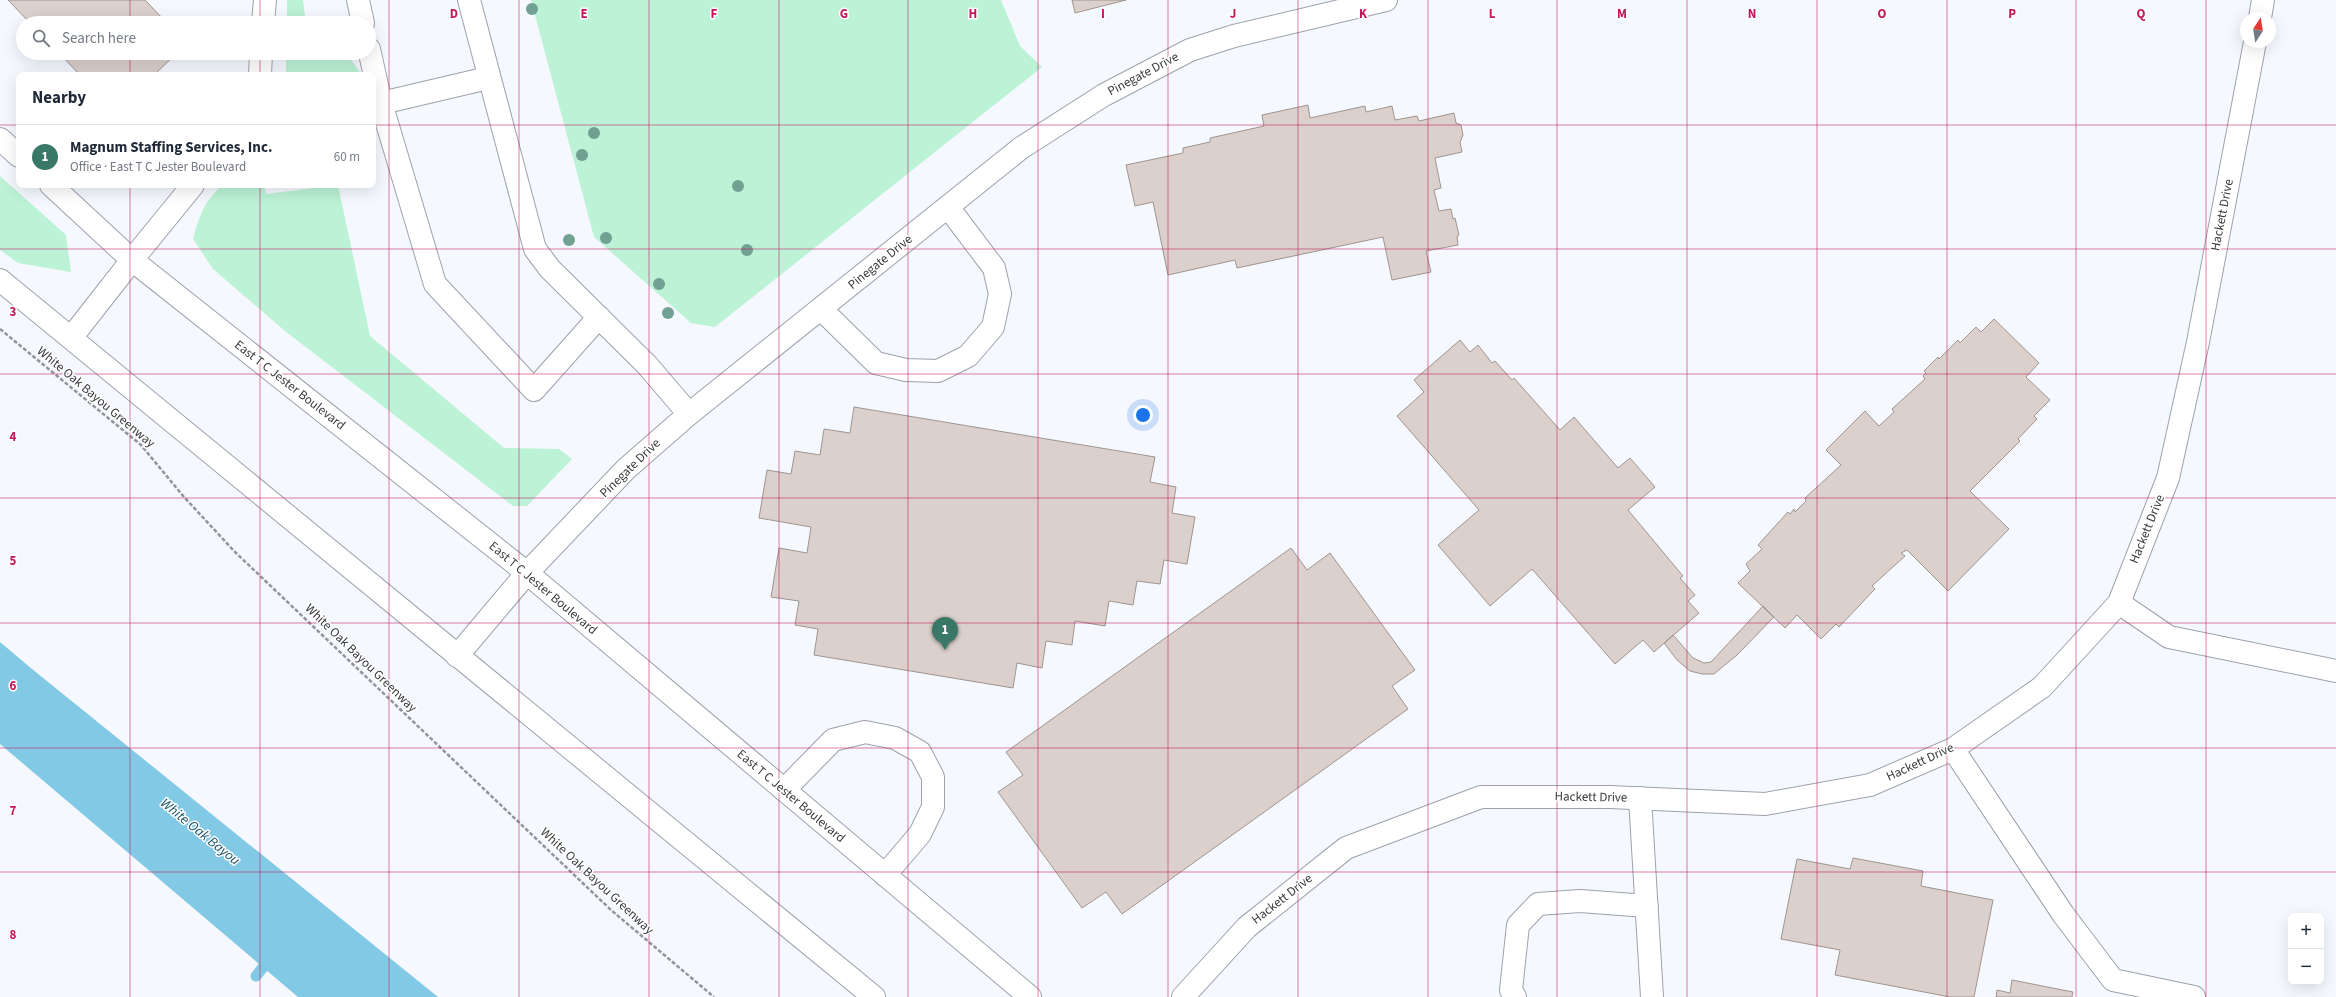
<!DOCTYPE html>
<meta charset="utf-8">
<style>
body{margin:0;font-family:"Source Sans 3",sans-serif;background:#f2f2f3;color:#1f2937}
.controls{position:absolute;right:12px;bottom:12px;display:grid;overflow:hidden;border-radius:8px;box-shadow:0 4px 16px #0002}
.controls button{width:36px;height:36px;display:grid;place-items:center;padding:0;border:0;border-bottom:1px solid #e0e1e3;background:#fff;color:#1f2937;font:20px sans-serif}
.compass{position:absolute;left:2240px;top:12px;width:36px;height:36px;border-radius:50%;background:#fff;box-shadow:0 4px 16px #0002;rotate:12deg}
.you{position:absolute;left:1143px;top:415px;width:14px;height:14px;margin:-10px;border:3px solid #fff;border-radius:50%;background:#1a73e8;box-shadow:0 0 0 6px #1a73e833}
.badge{display:grid;place-items:center;width:26px;height:26px;border-radius:50%;background:#397866;color:#fff;font-size:13px;font-weight:700}
.pin{position:absolute;translate:-50% -33px;filter:drop-shadow(0 1px 2px #0008)}
.pin::after{content:'';position:absolute;top:21px;width:14px;height:12px;background:inherit;clip-path:polygon(0 0,100% 0,50% 100%)}
.list{margin:0;padding:0;list-style:none}
h2{display:flex;justify-content:space-between;align-items:center;height:52px;margin:0;padding:0 16px;font-size:17px}
h2 small{font-size:13px;font-weight:400;color:#747a83}
.list li{display:grid;grid-template-columns:26px 1fr auto;gap:12px;align-items:center;box-sizing:border-box;height:64px;padding:0 16px;border-top:1px solid #e0e1e3}
.list b{display:block;font-size:15px;white-space:nowrap}
.list p{margin:0;font-size:13px;white-space:nowrap;color:#747a83}
.list em{font-size:13px;font-style:normal;color:#747a83}
.icon{flex:none;width:22px;height:22px;fill:none;stroke:currentColor;stroke-width:2;stroke-linecap:round;stroke-linejoin:round}
.map{position:relative;flex:none;width:2336px;height:997px;overflow:hidden}
.search{position:absolute;background:#fff;box-shadow:0 4px 16px #0002;left:16px;top:16px;width:360px;height:44px;display:flex;align-items:center;gap:10px;box-sizing:border-box;padding:0 14px;border-radius:22px;color:#747a83;font-size:15px}
.panel{position:absolute;background:#fff;box-shadow:0 4px 16px #0002;left:16px;top:72px;width:360px;height:116px;border-radius:8px}
.map>svg:first-child{display:block}
</style>
<div class="map">
<svg width="2336" height="997" viewBox="0 0 2336 997">
<rect width="100%" height="100%" fill="#f5f8fe"/>
<path fill="#bcf2d5" d="M287,0H303L306,23H287Z
M531,0H1001L1020,46L1042,67L715,327L691,323L594,237Z
M286,53H308L309,59L346,53L362,75H286Z
M0,176L66,235L71,272L18,263L0,250Z
M223,185H264L266,194L338,185L370,336L504,448L559,449L572,459L527,506H513L285,331L213,269L193,239C199,217 205,199 223,185Z"/>
<path fill="#82c9e5" d="M0,642L32,669L438,997H298L0,744Z"/>
<g fill="none" stroke-linecap="round" stroke-linejoin="round">
<path stroke="#82c9e5" stroke-width="11" d="M256,976L272,956"/>
</g>
<path fill="#dbd0cb" stroke="#9f9590" d="M8,0H145L167,23H30Z
M1072,0H1126L1075,13Z
M59,53H177L154,75H80Z
M1308,105L1310,118L1365,106L1366,112L1392,106L1395,120L1417,116L1419,121L1454,113L1456,123L1461,125L1463,135L1460,142L1462,152L1435,158L1441,188L1434,190L1439,211L1451,209L1453,219L1455,218L1459,235L1457,236L1458,245L1426,251L1431,272L1392,280L1383,237L1237,268L1235,260L1168,275L1153,202L1135,206L1126,165L1183,153V148L1210,142V138L1264,126L1262,115Z
M1994,319L2039,363L2026,377L2050,400L2034,416L2037,419L2018,439L2020,441L1970,491L2009,529L1948,591L1907,550L1901,553L1905,556L1872,586L1875,589L1839,627L1836,624L1821,639L1797,615L1785,628L1738,583L1750,571L1746,564L1762,549L1758,545L1788,512L1790,514L1794,509L1795,512L1806,501L1805,498L1841,465L1826,450L1865,411L1879,426L1894,412L1892,409L1925,379L1923,376L1926,373L1924,371L1938,357L1939,359L1958,340L1960,343L1976,327L1981,332Z
M1460,340L1470,352L1478,345L1492,363L1495,361L1512,380L1514,378L1560,430L1574,417L1618,468L1630,458L1655,487L1628,510L1683,576L1680,578L1695,595L1688,601L1699,613L1654,652L1643,640L1615,664L1532,569L1490,606L1438,545L1479,510L1397,416L1424,392L1414,380Z
M854,407L1155,457L1150,482L1176,487L1172,513L1195,517L1187,564L1164,560L1160,584L1137,581L1133,605L1109,601L1105,626L1075,621L1072,645L1046,641L1042,668L1017,663L1013,688L814,655L818,629L795,625L799,601L771,597L779,548L807,553L811,527L759,518L767,470L791,474L795,451L820,455L824,429L850,433Z
M1291,548L1307,570L1330,553L1415,670L1392,686L1408,709L1122,914L1106,892L1082,908L998,792L1023,775L1006,752Z
M1763,606L1774,617L1737,655L1714,674H1702L1690,671L1677,660L1664,643L1673,635L1693,658L1704,663L1711,662Z
M1853,858L1923,871L1921,886L1993,900L1974,997H1950L1835,975L1840,950L1781,939L1797,859L1850,869Z
M2012,980L2073,992L2072,997H1996L1997,990L2010,993Z"/>
<g fill="none" stroke-linecap="round" stroke-linejoin="round">
<g stroke="#9da2ab" stroke-width="24">
<path id="lane" d="M358,0L363,23
M469,0L535,249L550,269L647,365L689,414
M263,23L265,0
M369,49L381,103L435,284L534,390L599,317
M260,75L261,53
M373,105L488,78
M132,260L193,185
M821,309L876,363L906,370L938,371L968,356L993,327L1000,294L994,268L948,207
M2119,603L2169,637L2336,671
M1953,749L2063,914L2113,980L2194,997
M784,790L833,740L865,732L895,738L920,752L933,777V807L920,834L885,875
M1640,798L1652,997
M1515,997L1511,990L1518,925L1538,904L1580,901L1647,906"/>
</g>
<g stroke="#9da2ab" stroke-width="24">
<path id="street" d="M2260,18L2263,0
M457,656L527,573L626,469L689,414L1021,148L1104,95L1190,50L1234,36L1386,0
M1183,997L1247,927L1346,848L1481,797H1610L1765,804L1870,785L1953,749L2042,687L2119,603L2168,478L2198,342L2255,42"/>
</g>
<g stroke="#9da2ab" stroke-width="24">
<path id="secondary" d="M0,139L19,156
M51,185L132,260L527,573L1030,997
M0,280L874,997
M71,338L132,260"/>
</g>
<path stroke="#929599" stroke-width="2.5" stroke-dasharray="4 2" stroke-linecap="butt" d="M0,329L141,445L184,497L235,552L611,910L714,997"/>
<use href="#lane" stroke="#fff" stroke-width="22"/>
<use href="#street" stroke="#fff" stroke-width="22"/>
<use href="#secondary" stroke="#fff" stroke-width="22"/>
</g>
<g fill="#70a193">
<circle cx="532" cy="9" r="6"/>
<circle cx="594" cy="133" r="6"/>
<circle cx="582" cy="155" r="6"/>
<circle cx="738" cy="186" r="6"/>
<circle cx="606" cy="238" r="6"/>
<circle cx="569" cy="240" r="6"/>
<circle cx="747" cy="250" r="6"/>
<circle cx="659" cy="284" r="6"/>
<circle cx="668" cy="313" r="6"/>
</g>
<path fill="none" stroke="#c2185b" stroke-width="1" stroke-opacity="0.55" d="M130,0V23M260,0V23M389,0V997M519,0V997M649,0V997M779,0V997M908,0V997M1038,0V997M1168,0V997M1298,0V997M1428,0V997M1557,0V997M1687,0V997M1817,0V997M1947,0V997M2076,0V997M2206,0V997M130,53V75M260,53V75M0,125H19M373,125H2336M130,185V997M260,185V997M0,249H2336M0,374H2336M0,498H2336M0,623H2336M0,748H2336M0,872H2336"/>
<g text-anchor="middle" dominant-baseline="central" stroke-width="3" stroke-linejoin="round" paint-order="stroke">
<g font-size="13" fill="#383a3e" stroke="#fff">
<text transform="translate(1143 74) rotate(-28)">Pinegate Drive</text>
<text transform="translate(2222 215) rotate(-79)">Hackett Drive</text>
<text transform="translate(880 262) rotate(-39)">Pinegate Drive</text>
<text transform="translate(290 385) rotate(38)">East T C Jester Boulevard</text>
<text transform="translate(96 397) rotate(40)">White Oak Bayou Greenway</text>
<text transform="translate(630 468) rotate(-44)">Pinegate Drive</text>
<text transform="translate(2147 529) rotate(-68)">Hackett Drive</text>
<text transform="translate(543 588) rotate(40)">East T C Jester Boulevard</text>
<text transform="translate(361 658) rotate(44)">White Oak Bayou Greenway</text>
<text transform="translate(1920 762) rotate(-25)">Hackett Drive</text>
<text transform="translate(791 796) rotate(40)">East T C Jester Boulevard</text>
<text transform="translate(1591 797) rotate(1)">Hackett Drive</text>
<text transform="translate(597 881) rotate(43)">White Oak Bayou Greenway</text>
<text transform="translate(1282 899) rotate(-38)">Hackett Drive</text>
</g>
<g font-size="14" font-style="italic" fill="#185266" stroke="#fff">
<text transform="translate(200 832) rotate(39)">White Oak Bayou</text>
</g>
</g>
<g font-size="13" text-anchor="middle" font-weight="bold" fill="#c2185b" stroke="#fff" stroke-width="3" stroke-linejoin="round" paint-order="stroke">
<text x="454" y="18">D</text>
<text x="584" y="18">E</text>
<text x="714" y="18">F</text>
<text x="844" y="18">G</text>
<text x="973" y="18">H</text>
<text x="1103" y="18">I</text>
<text x="1233" y="18">J</text>
<text x="1363" y="18">K</text>
<text x="1492" y="18">L</text>
<text x="1622" y="18">M</text>
<text x="1752" y="18">N</text>
<text x="1882" y="18">O</text>
<text x="2012" y="18">P</text>
<text x="2141" y="18">Q</text>
<text x="13" y="316">3</text>
<text x="13" y="441">4</text>
<text x="13" y="565">5</text>
<text x="13" y="690">6</text>
<text x="13" y="815">7</text>
<text x="13" y="939">8</text>
</g>
</svg>
<div class="controls">
<button>+</button>
<button>−</button>
</div>
<svg class="compass" viewBox="-18 -18 36 36"><path d="M0-13l5 13h-10z" fill="#e53935"/><path d="M0 13l5-13h-10z" fill="#747a83"/></svg>
<div class="you"></div>
<div class="pin badge" style="left:945px;top:650px">1</div>
<div class="search"><svg class="icon" aria-label="search" viewBox="0 0 24 24"><circle cx="10" cy="10" r="6"/><path d="M15 15l6 6"/></svg>Search here</div>
<section class="panel">
<h2>Nearby<small></small></h2>
<ul class="list">
<li><span class="badge">1</span><div><b>Magnum Staffing Services, Inc.</b><p>Office · East T C Jester Boulevard</p></div><em>60 m</em></li>
</ul>
</section>
</div>
